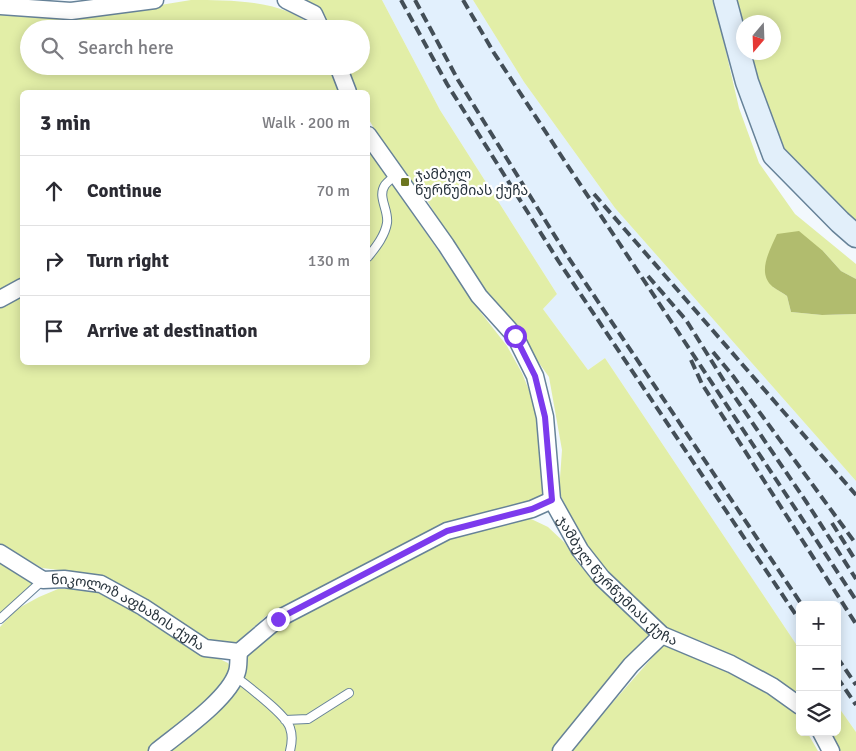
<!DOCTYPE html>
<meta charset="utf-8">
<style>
body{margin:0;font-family:Signika,"Noto Sans Georgian",sans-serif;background:#f7f7f7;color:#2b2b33}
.controls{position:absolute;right:15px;bottom:15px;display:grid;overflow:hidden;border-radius:8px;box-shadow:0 2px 12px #0003}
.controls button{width:45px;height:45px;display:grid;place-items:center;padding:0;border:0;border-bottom:1px solid #e1e1e2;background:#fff;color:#2b2b33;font:25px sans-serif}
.compass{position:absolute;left:736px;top:15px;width:45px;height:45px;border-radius:50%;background:#fff;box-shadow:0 2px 12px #0003;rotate:199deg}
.stop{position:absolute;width:15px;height:15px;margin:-11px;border:4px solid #7c3aed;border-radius:50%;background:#fff}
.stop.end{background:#7c3aed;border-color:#fff;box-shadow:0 1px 5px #0008}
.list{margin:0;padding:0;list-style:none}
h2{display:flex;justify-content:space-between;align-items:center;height:65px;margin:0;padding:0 20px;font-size:21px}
h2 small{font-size:16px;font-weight:400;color:#7c7c81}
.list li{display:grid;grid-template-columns:32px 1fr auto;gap:15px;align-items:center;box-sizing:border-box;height:70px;padding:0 20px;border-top:1px solid #e1e1e2}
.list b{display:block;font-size:19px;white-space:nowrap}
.list em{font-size:16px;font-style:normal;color:#7c7c81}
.icon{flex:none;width:28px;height:28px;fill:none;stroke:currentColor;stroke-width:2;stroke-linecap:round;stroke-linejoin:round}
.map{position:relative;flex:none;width:856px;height:751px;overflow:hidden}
.search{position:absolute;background:#fff;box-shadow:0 2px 12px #0003;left:20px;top:20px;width:350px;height:55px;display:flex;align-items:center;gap:12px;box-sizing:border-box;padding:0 18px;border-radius:28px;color:#7c7c81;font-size:19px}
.panel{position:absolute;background:#fff;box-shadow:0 2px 12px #0003;left:20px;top:90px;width:350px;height:275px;border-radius:8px}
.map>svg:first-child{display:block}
</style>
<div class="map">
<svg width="856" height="751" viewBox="0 0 856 751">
<rect width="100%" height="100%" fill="#f2f8fd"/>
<path fill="#e2f0fd" d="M382,0H473L524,82L615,208L856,481V732L837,705V605H800V650L605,358L588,370L543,309L557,294L440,110Z"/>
<path fill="#e2eea7" d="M191,0C232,0 287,0 315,29H29V66H330L340,92H22V280L0,291V13L81,18Z
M300,0H382L440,110L557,294L543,309L588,370L605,358L800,650V698L772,679L708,644L665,627L636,600L591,553L577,529L559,492L562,450L549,377L522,339L485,295L423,194L403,178L368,118V92H356L345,66H361V29H330L325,17Z
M473,0H714L739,108L759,163L795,214L856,264V279L841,271L823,251L773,287L787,296L791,312L822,315L856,314V481L615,208L524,82Z
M737,0H856V222L824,195L784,150L760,92L751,53L774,52V22H744L743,24Z
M368,149L482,314L507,346L522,373L533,400L540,441L545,498L445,524L266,616L233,646L213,643L144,598L92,574L42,568L0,544V302L22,291V362H368Z
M527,517L548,527L565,543L577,562L606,594L652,634L559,741L552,751H170L203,723L247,651L285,621L446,539Z
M0,559L33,583L0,614Z
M88,588L145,614L187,643L228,663L231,669L220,689L150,751H0V627L17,609L39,597L58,589Z
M665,643L751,683L794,712L800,721V732H807L818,751H570Z
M837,705L856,732V751H839L830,732H837Z"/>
<path fill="#b1bc6e" d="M799,231L823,251L841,271L856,279V314L822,315L791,312L787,296C783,293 777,290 773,287C756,273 770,250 777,234Z"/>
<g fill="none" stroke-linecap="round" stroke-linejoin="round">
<g stroke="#668298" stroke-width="10">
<path id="lane" d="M368,257C375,248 385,236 387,223C389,210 377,197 385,185C388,181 393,178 396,174
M0,619L43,580
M235,676C247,686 286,714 290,728C293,736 292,743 290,751
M285,720L308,719L349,693"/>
</g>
<g stroke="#668298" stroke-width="19">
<g id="street">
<path d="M286,0L314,14L321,29"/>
<path d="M0,6L71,11L155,0"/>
<path d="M338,66L348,92"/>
<path id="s1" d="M368,135L446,245L479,296L515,336L535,376L545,417L552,500L580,550L602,578L662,635L731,664L772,686L800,706"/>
<path d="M0,299L22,287"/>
<path id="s2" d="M0,553L43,580L64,579L101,584L143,607L205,648L239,652L278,619L447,531L532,509L552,500"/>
<path d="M821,732L831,751"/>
<path d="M157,751C179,733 229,699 237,672C239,666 238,659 239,652"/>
<path d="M561,751L631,665L662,635"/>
</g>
</g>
<g stroke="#668298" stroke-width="25">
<path id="secondary" d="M725,0L747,82L774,155L840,222L856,236"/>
</g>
<use href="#lane" stroke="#fff" stroke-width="8"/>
<use href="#street" stroke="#fff" stroke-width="16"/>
<use href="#secondary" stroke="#e2effa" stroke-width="22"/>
<path stroke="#434e57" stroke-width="4" stroke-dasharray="10 5" stroke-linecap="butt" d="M401,0L447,84L559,262L800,621
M415,0L458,80L568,257L802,605
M463,0L494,53L564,160L856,600
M594,194L856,495
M648,276L686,320L726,384L807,503L856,579
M713,352L733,376L856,544
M691,360L702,384L856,624
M832,523L856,561
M837,657L856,685
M837,677L856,705"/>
</g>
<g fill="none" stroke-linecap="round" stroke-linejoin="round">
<path stroke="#7c3aed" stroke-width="6" d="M278,619L447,531L532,509L552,500L545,417L535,376L515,336"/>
</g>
<rect fill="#6c7620" stroke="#fff" stroke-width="2" x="400" y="177" width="10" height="10" rx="2.5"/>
<g text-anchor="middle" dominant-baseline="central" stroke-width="4.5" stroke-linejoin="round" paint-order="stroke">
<g font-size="14" fill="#26323b" stroke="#fff" text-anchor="start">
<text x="415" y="174">ჯამბულ<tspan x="415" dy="16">წურწუმიას ქუჩა</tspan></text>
</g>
<g font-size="14" fill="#26323b" stroke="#fff">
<text stroke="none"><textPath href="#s1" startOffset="525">ჯამბულ წურწუმიას ქუჩა</textPath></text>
<text stroke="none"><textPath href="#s2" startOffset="144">ნიკოლოზ აფხაზის ქუჩა</textPath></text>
</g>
</g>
</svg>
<div class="controls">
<button>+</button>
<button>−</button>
<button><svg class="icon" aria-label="layers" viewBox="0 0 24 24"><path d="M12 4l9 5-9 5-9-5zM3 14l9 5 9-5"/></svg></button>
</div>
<svg class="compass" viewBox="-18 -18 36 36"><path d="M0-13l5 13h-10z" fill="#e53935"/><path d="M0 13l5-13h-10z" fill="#7c7c81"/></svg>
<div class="stop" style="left:515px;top:336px"></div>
<div class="stop end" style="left:278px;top:619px"></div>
<div class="search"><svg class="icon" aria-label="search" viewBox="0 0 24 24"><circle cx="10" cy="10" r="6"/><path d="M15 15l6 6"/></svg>Search here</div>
<section class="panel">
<h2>3 min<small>Walk · 200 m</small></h2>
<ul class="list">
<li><svg class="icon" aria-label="ahead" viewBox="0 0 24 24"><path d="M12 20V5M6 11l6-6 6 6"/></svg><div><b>Continue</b></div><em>70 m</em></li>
<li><svg class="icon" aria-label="right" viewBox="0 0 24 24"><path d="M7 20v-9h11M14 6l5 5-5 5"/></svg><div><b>Turn right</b></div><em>130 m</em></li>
<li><svg class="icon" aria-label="arrive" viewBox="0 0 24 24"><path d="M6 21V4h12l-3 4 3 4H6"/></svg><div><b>Arrive at destination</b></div></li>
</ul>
</section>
</div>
